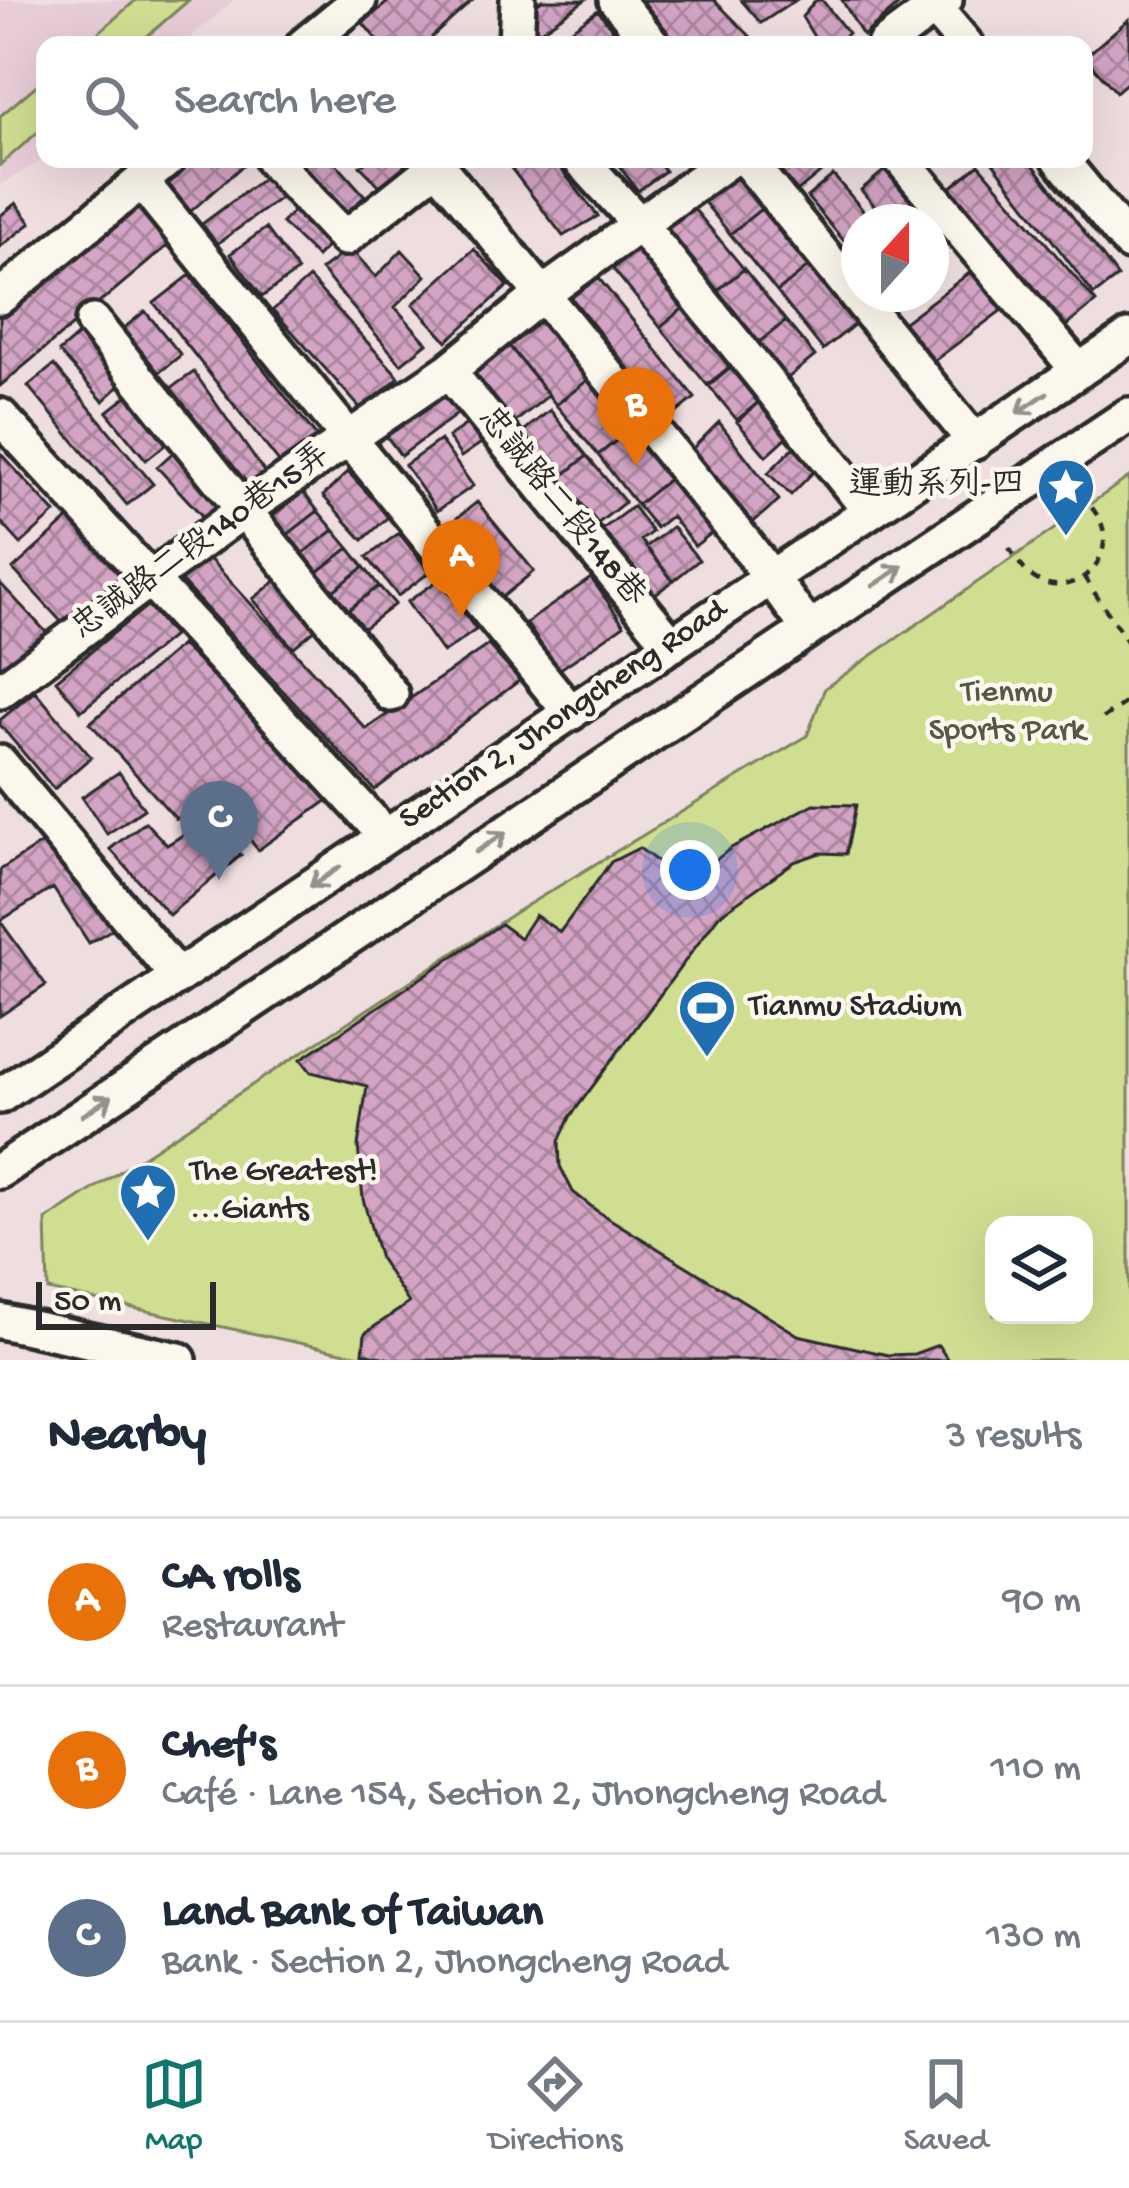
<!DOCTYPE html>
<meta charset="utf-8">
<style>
body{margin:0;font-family:"Gochi Hand","LXGW WenKai TC",sans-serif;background:#f2f2f3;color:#1f2937}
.controls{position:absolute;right:36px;bottom:36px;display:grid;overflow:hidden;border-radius:24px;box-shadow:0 12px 48px #0002}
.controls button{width:108px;height:108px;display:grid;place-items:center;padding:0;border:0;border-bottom:3px solid #e0e1e3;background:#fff;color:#1f2937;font:60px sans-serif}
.compass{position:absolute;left:841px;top:204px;width:108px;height:108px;border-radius:50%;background:#fff;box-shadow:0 12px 48px #0002;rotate:21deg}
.scale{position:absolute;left:36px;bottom:30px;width:180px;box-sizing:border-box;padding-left:12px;border:6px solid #2b2b2b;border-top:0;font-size:33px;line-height:42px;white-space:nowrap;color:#2b2b2b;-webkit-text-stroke:9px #fbf7ec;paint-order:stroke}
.you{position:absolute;left:690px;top:870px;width:42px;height:42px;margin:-30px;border:9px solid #fff;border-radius:50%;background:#1a73e8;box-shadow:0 0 0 18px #1a73e833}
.badge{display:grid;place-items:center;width:78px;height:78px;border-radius:50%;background:#0f766e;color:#fff;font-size:39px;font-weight:700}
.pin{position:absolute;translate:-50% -99px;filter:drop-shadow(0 3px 6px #0008)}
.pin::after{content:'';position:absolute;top:63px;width:42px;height:36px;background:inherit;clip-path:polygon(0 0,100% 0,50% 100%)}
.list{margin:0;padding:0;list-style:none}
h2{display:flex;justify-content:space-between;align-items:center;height:156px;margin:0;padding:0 48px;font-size:51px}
h2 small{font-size:39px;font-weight:400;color:#747a83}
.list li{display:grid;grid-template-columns:78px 1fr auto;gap:36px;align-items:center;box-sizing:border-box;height:168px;padding:0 48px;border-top:3px solid #e0e1e3}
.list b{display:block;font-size:45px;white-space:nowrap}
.list p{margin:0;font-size:39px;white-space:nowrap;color:#747a83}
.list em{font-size:39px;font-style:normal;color:#747a83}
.icon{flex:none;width:66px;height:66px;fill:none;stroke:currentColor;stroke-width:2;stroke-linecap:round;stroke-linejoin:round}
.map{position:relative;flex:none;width:1129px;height:1360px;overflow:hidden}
.search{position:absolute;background:#fff;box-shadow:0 12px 48px #0002;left:36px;right:36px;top:36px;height:132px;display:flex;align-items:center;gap:30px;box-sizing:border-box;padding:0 42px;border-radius:24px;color:#747a83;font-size:45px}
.sheet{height:660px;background:#fff}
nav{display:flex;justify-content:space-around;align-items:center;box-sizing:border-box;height:168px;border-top:3px solid #e0e1e3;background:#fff;font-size:33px;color:#747a83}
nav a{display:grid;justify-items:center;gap:6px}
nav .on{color:#0f766e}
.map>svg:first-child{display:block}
</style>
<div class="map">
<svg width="1129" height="1360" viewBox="0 0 1129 1360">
<defs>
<pattern id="building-cross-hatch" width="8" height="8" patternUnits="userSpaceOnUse" patternTransform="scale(3)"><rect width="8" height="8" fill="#d3a4c4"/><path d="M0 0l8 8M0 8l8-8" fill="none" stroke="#ab869f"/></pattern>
</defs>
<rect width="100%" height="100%" fill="#efdee0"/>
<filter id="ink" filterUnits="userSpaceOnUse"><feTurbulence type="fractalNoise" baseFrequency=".00833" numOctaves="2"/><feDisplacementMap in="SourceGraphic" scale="24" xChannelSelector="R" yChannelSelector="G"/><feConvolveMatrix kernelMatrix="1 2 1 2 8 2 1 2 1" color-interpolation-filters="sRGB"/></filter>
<g filter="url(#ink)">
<path fill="#e7cdd8" d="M0,0H234L182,45H45V158L0,185Z"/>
<path fill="#d0de92" stroke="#7e845e" stroke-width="3" fill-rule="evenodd" d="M136,0H189L137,45H84Z
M45,78V126L0,165V116Z
M1129,477V1360H379L48,1290L46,1220L516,912L807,736L825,688ZM994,1225H1084V1315H994Z"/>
<path fill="url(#building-cross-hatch)" stroke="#2b2b2b" stroke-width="3" d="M390,0H473L432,37L438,45H381L363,23Z
M542,0H585L539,32L525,12Z
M642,0H714L750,36L737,45H678Z
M741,0H796L761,23Z
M816,0H822L848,33L835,45H819L802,17Z
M842,0H903V1L863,36Z
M598,10L624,45H581L570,30Z
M1129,19V81L1116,92L1085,57Z
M195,159H250L190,212L166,185Z
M296,159H332L365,196L340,219L290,164Z
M368,159H407L409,161L382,188L360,166Z
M504,159H553L598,216L563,236Z
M614,159H655L665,171L638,191Z
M774,159H837L797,192L771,162Z
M1029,159L1118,277L1094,295L991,160Z
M979,164L1096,302L1065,327L949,189Z
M886,169L931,222H888L861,190Z
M272,172L287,193L217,244L202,224Z
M833,175L873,222H859V259L807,197Z
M736,177L761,209L730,234L704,202Z
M137,200L172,242L0,386V315Z
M16,203L31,223L0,247V216Z
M690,204L744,269L712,295L658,229Z
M297,207L332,241L317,257L282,223Z
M761,209L808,267L777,292L730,234Z
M266,228L298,271L262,297L230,254Z
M644,244L691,302L660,327L613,269Z
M350,248L376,277L402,250L426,276L395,307L427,343L401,364L321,270Z
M474,249L508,286L447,341L413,304Z
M808,267L855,324L823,350L777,292Z
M744,269L786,321L754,346L712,295Z
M972,271L1002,310L930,364L900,325Z
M190,275L325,447L289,475L154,303Z
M597,276L695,398L669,419L570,296Z
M309,278L399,377L362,410L273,310Z
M691,302L738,360L707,385L660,327Z
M145,311L181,355L155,376L119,332Z
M538,316L589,379L556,405L506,342Z
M786,321L815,356L783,382L754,346Z
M84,330L128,378L103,401L59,352Z
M506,342L549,395L509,427L465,374Z
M739,361L767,395L737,420L709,386Z
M54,365L153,484L127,505L28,386Z
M194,372L267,476L239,496L165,392Z
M589,379L630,430L598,455L556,405Z
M448,380L468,406L401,456L382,430Z
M136,389L175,437L146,460L107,412Z
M769,393L798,427L766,456L737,422Z
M550,410L587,456L554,483L516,437Z
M477,417L490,437L461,457L448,437Z
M719,422L779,500L750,525L686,455Z
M630,430L669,479L637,505L598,455Z
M440,440L473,486L437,511L405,465Z
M181,445L229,497L205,519L157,467Z
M796,445L818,467L791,495L768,473Z
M0,453L55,513L21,544L0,521Z
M587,456L625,502L591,529L554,483Z
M348,472L389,516L363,540L323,496Z
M669,479L713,532L695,546L671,516L656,528L637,505Z
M303,492L318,511L283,538L268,519Z
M477,502L534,571L499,600L442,530Z
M633,506L652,532L641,540L673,581L646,601L595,535Z
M318,511L334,530L298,557L283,538Z
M71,517L123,576L66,627L13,569Z
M672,527L699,560L673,581L646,547Z
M334,530L349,548L314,575L298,557Z
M399,533L430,572L398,596L367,557Z
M349,548L364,567L329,594L314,575Z
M205,554L366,729L488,645L520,680L375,790L180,580Z
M364,567L379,586L344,613L329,594Z
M283,575L323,623L293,648L253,599Z
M591,578L624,625L559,670L526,623Z
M440,579L476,630L443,653L407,602Z
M0,583L47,633L0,676Z
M379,586L395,604L359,632L344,613Z
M148,605L173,636L81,711L56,680Z
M181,645L335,795L258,850L218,799L176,819L90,723Z
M35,691L91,757L54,789L0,725V720Z
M119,772L144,809L107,834L82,797Z
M814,804L856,805L846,854L820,853L794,862L719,915L570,1117L559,1141L560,1166L573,1192L597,1211L798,1335L888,1355L914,1354L938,1345L948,1360H395L363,1353L365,1333L409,1303L380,1259L363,1199L358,1146L367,1086L311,1072L301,1059L501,924L520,938L535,915L560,932L611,862L639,848L687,883L731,848Z
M208,819L241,855L169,915L110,849L145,822L167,845Z
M50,838L126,921L89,943L53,888L0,921L46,985L0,1016V870Z"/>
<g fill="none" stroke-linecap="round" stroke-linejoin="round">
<g stroke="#2b2b2b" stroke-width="42">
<path id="minor" d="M616,0L653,45
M928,0L966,45
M304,45L359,0
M516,45L518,0
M884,45L945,0
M432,159L748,547L809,629
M580,159L641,226L870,511
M746,159L975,442
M901,159L1079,371
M1060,159L1129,243
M272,160L345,238L437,165
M141,181L571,713
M0,297L168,159
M93,322L391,694
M448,371L672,645
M0,416L386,836
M0,691L245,509L448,371L543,294L730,159
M0,763L177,976
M0,1096L1129,337
M0,1171L1129,415
M0,1321L179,1360"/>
</g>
<path stroke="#2b2b2b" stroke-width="4.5" stroke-dasharray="9 9" stroke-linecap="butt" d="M1009,548C1016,558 1023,571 1034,578C1067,600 1112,568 1103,529C1101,517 1090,506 1083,496
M1084,577L1129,644
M1103,718L1129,700"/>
<use href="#minor" stroke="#fbf7ec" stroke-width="33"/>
</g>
<defs><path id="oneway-shaft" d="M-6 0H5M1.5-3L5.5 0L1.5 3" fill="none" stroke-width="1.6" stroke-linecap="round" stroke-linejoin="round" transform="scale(3)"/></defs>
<g stroke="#93918c">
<use href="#oneway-shaft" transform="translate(1032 403) rotate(146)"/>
<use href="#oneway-shaft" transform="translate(888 576) rotate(-34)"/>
<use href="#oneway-shaft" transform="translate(491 842) rotate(-34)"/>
<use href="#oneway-shaft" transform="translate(325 877) rotate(146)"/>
<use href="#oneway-shaft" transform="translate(97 1106) rotate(-34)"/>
</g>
</g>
<defs>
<g id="sight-pin" transform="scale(3)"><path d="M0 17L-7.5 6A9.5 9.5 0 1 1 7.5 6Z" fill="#1f6fb2" stroke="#fbf7ec"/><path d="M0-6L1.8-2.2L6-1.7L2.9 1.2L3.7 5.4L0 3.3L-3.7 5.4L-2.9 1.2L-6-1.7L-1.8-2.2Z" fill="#fff"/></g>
<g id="stadium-pin" transform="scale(3)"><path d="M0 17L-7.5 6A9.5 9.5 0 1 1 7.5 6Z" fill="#1f6fb2" stroke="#fbf7ec"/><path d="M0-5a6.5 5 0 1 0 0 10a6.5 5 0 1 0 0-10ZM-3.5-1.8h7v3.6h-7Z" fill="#fff"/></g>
</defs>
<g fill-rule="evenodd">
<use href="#sight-pin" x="1066" y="487"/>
<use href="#stadium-pin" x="707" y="1008"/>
<use href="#sight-pin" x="148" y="1192"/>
</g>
<g text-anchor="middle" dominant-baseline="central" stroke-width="9" stroke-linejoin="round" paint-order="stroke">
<g font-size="33" fill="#2b2b2b" stroke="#fbf7ec" text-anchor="start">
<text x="1024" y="487" text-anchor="end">運動系列-四</text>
<text x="749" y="1008">Tianmu Stadium</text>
<text x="190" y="1173">The Greatest!<tspan x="190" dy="38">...Giants</tspan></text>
</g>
<g font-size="33" fill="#2b2b2b" stroke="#fbf7ec">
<text transform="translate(560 508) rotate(51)">忠誠路二段148巷</text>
<text transform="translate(202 543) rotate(-36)">忠誠路二段140巷15弄</text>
<text transform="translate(564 716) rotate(-34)">Section 2, Jhongcheng Road</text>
</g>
<g font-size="33" fill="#545845" stroke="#fbf7ec">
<text x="1007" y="694">Tienmu<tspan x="1007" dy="38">Sports Park</tspan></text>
</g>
</g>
</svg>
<div class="controls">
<button><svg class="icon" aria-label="layers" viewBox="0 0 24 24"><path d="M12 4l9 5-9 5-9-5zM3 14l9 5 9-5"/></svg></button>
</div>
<svg class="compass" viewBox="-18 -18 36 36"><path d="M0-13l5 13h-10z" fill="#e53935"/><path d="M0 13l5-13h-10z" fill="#747a83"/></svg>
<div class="scale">50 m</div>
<div class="you"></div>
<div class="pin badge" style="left:461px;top:618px;background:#e8710a">A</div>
<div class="pin badge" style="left:636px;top:466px;background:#e8710a">B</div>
<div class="pin badge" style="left:219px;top:880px;background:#5c6f8a">C</div>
<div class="search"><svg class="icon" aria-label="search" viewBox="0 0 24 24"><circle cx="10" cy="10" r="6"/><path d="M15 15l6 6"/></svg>Search here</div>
</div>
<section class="sheet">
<h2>Nearby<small>3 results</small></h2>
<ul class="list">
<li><span class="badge" style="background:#e8710a">A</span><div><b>CA rolls</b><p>Restaurant</p></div><em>90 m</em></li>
<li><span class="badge" style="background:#e8710a">B</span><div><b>Chef's</b><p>Café · Lane 154, Section 2, Jhongcheng Road</p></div><em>110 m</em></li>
<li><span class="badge" style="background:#5c6f8a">C</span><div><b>Land Bank of Taiwan</b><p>Bank · Section 2, Jhongcheng Road</p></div><em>130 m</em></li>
</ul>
</section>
<nav>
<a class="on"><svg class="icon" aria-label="map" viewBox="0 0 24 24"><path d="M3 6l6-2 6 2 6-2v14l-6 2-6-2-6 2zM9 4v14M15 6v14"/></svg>Map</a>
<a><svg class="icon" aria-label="directions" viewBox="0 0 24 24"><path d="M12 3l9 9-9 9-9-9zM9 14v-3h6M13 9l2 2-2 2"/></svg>Directions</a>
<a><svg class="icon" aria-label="saved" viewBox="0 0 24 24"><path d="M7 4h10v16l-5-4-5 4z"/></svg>Saved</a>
</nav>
